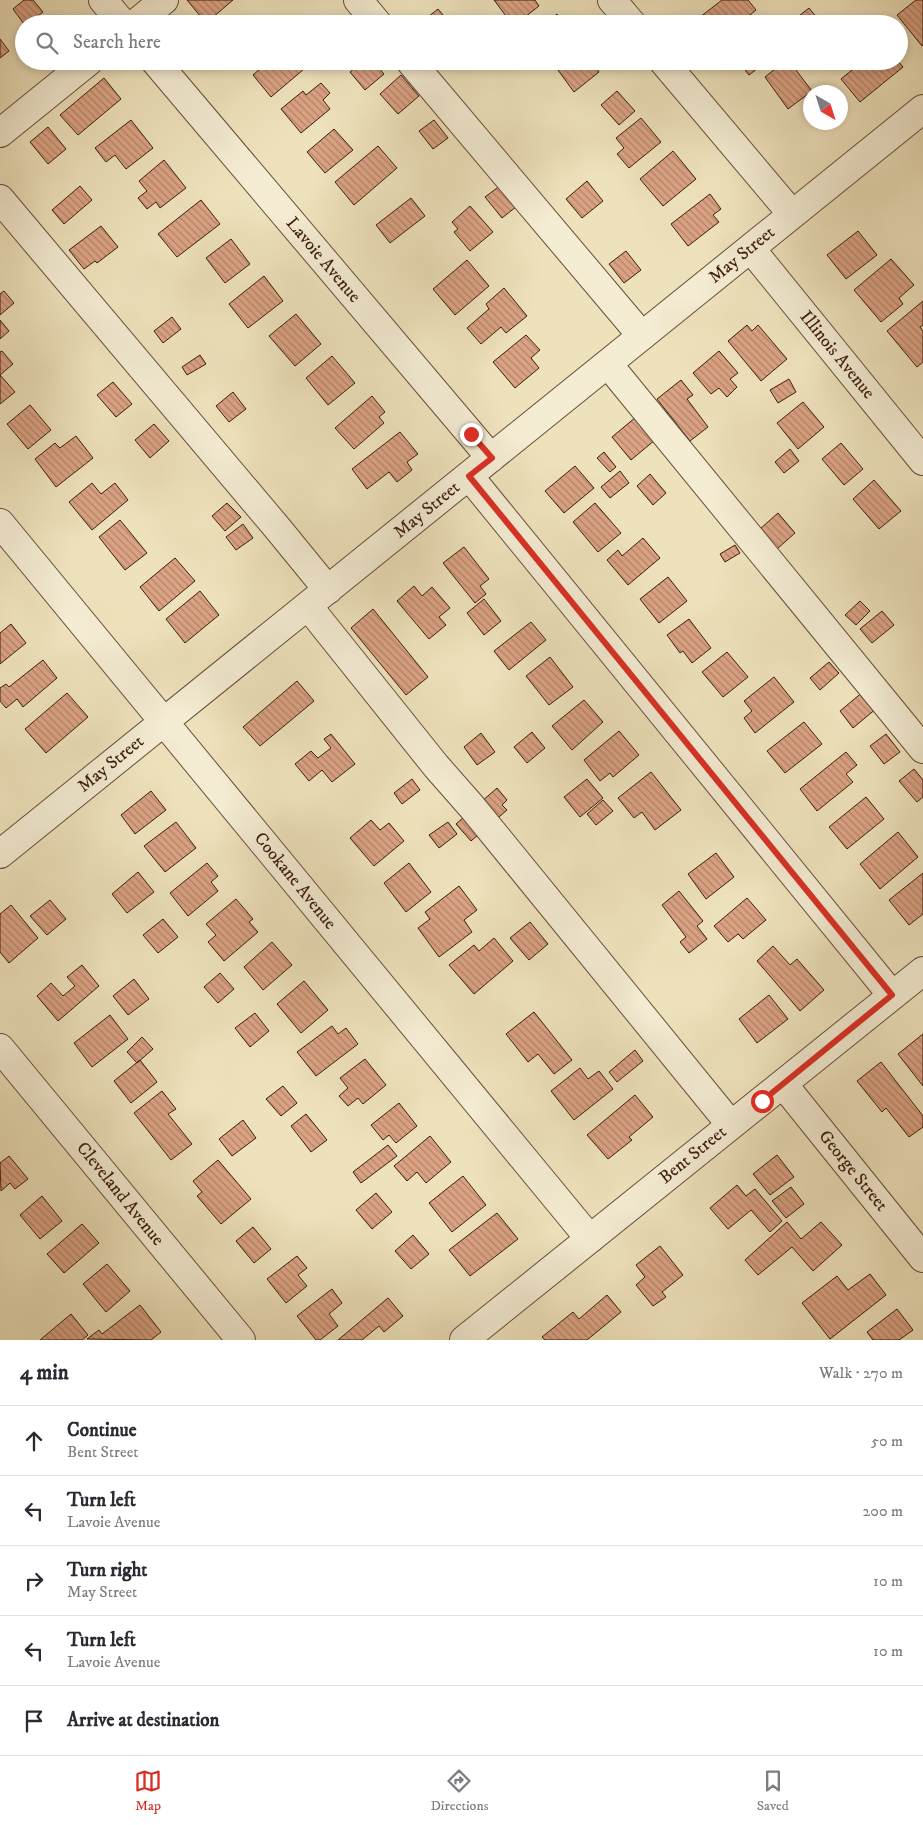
<!DOCTYPE html>
<meta charset="utf-8">
<style>
body{margin:0;font-family:"IM FELL DW Pica",serif;background:#f7f7f7;color:#2b2b33}
.compass{position:absolute;left:803px;top:85px;width:45px;height:45px;border-radius:50%;background:#fff;box-shadow:0 2px 8px #0003;rotate:141deg}
.stop{position:absolute;width:15px;height:15px;margin:-11px;border:4px solid #d93025;border-radius:50%;background:#fff}
.stop.end{background:#d93025;border-color:#fff;box-shadow:0 1px 5px #0008}
.list{margin:0;padding:0;list-style:none}
h2{display:flex;justify-content:space-between;align-items:center;height:65px;margin:0;padding:0 20px;font-size:21px}
h2 small{font-size:16px;font-weight:400;color:#7c7c81}
.list li{display:grid;grid-template-columns:32px 1fr auto;gap:15px;align-items:center;box-sizing:border-box;height:70px;padding:0 20px;border-top:1px solid #e1e1e2}
.list b{display:block;font-size:19px;white-space:nowrap}
.list p{margin:0;font-size:16px;white-space:nowrap;color:#7c7c81}
.list em{font-size:16px;font-style:normal;color:#7c7c81}
.icon{flex:none;width:28px;height:28px;fill:none;stroke:currentColor;stroke-width:2;stroke-linecap:round;stroke-linejoin:round}
.map{position:relative;flex:none;width:923px;height:1340px;overflow:hidden}
.search{position:absolute;background:#fff;box-shadow:0 2px 8px #0003;left:15px;right:15px;top:15px;height:55px;display:flex;align-items:center;gap:12px;box-sizing:border-box;padding:0 18px;border-radius:28px;color:#7c7c81;font-size:19px}
.sheet{height:415px;background:#fff}
nav{display:flex;justify-content:space-around;align-items:center;box-sizing:border-box;height:70px;border-top:1px solid #e1e1e2;background:#fff;font-size:14px;color:#7c7c81}
nav a{display:grid;justify-items:center;gap:2px}
nav .on{color:#d93025}
.map>svg:first-child{display:block}
</style>
<div class="map">
<svg width="923" height="1340" viewBox="0 0 923 1340">
<defs>
<pattern id="building-back-hatch" width="6" height="6" patternUnits="userSpaceOnUse" patternTransform="scale(1.25)"><rect width="6" height="6" fill="#dba384"/><path d="M-1 5l2 2M0 0l6 6M5-1l2 2" fill="none" stroke="#b3846a"/></pattern>
</defs>
<rect width="100%" height="100%" fill="#eee2bc"/>
<filter id="stains"><feTurbulence type="fractalNoise" baseFrequency=".004" numOctaves="4"/><feColorMatrix values="0 0 0 0 .2 0 0 0 0 .09 0 0 0 0 .02 0 0 0 .5 -.17"/></filter>
<radialGradient id="worn" r=".72"><stop offset=".6" stop-color="#630" stop-opacity="0"/><stop offset="1" stop-color="#630" stop-opacity=".3"/></radialGradient>
<path fill="url(#building-back-hatch)" stroke="#3b1c0d" d="M24,0H33L43,12L27,24H24L13,9Z
M187,0H233L206,23Z
M494,0H535L539,6L516,24H512Z
M722,0H748L756,10L739,24H705L700,17Z
M916,0H923V45L922,46L897,15Z
M809,8L822,24H789Z
M438,9L449,22L447,24H419Z
M557,14L564,24H544Z
M246,15L253,24H236Z
M0,39L9,51L0,58Z
M269,61H297L304,69L271,97L253,75Z
M363,61H373L384,74L365,90L350,72Z
M562,61H591L599,72L574,92L555,66Z
M738,61H767L749,75Z
M785,61H789L812,91L788,109L765,77Z
M863,61H898L903,67L860,102L841,79Z
M401,75L419,96L398,114L380,94Z
M104,78L121,99L78,135L60,115Z
M321,83L330,93L323,100L330,109L301,133L281,109L303,91L306,95Z
M617,91L635,111L619,125L601,105Z
M641,118L661,142L629,168L617,154L624,148L616,138Z
M131,120L153,148L126,169L115,155L106,162L95,148Z
M434,120L448,138L433,149L419,131Z
M48,127L66,149L48,164L30,142Z
M334,129L353,150L325,173L307,152Z
M378,146L397,168L354,205L335,182Z
M673,151L696,179L663,206L640,179Z
M164,160L186,188L160,208L156,202L147,209L138,198L147,191L139,181Z
M587,181L603,201L582,218L566,199Z
M505,182L521,203L502,218L485,197Z
M80,186L92,200L64,224L52,210Z
M710,194L721,209L713,215L719,222L688,246L671,224Z
M411,198L425,216L390,243L376,225Z
M201,200L220,224L177,257L158,234Z
M470,206L493,232L470,251L454,232L458,229L452,222Z
M101,226L118,247L97,263L95,261L84,269L69,250Z
M858,231L877,255L846,279L827,255Z
M231,239L250,264L225,283L206,258Z
M626,251L641,270L624,283L609,264Z
M891,259L914,285L899,298L903,304L881,322L854,290Z
M467,260L489,286L455,315L433,289Z
M264,276L283,301L248,328L229,304Z
M504,288L527,316L506,333L501,327L481,344L467,328L489,309L486,304Z
M4,291L14,303L0,315V294Z
M923,301V325L920,327L923,331V362L917,367L887,331Z
M296,314L321,344L295,366L269,336Z
M172,317L181,329L163,343L154,331Z
M0,320L9,331L0,339Z
M747,325L752,331L758,325L787,359L761,381L728,341Z
M526,335L540,350L531,358L539,368L515,388L493,362Z
M2,351L13,364L0,375L15,392L0,404V352Z
M719,351L738,373L730,379L737,387L727,397L719,388L711,394L693,373Z
M200,355L206,364L187,375L182,367Z
M332,356L355,383L328,405L306,378Z
M789,379L796,392L778,403L770,390Z
M681,380L693,395L687,399L708,427L690,441L657,399Z
M113,382L132,404L116,417L97,395Z
M233,392L246,409L229,422L216,406Z
M372,396L385,412L379,417L384,423L354,449L335,428Z
M803,402L824,427L798,449L777,423Z
M30,405L51,430L28,449L7,424Z
M636,417L655,440L631,460L612,437Z
M154,424L169,441L150,458L135,440Z
M400,432L418,454L407,462L412,470L397,482L389,472L367,489L352,469Z
M76,436L93,458L56,487L35,459L55,443L60,448Z
M841,443L863,469L844,485L822,459Z
M790,449L799,461L784,473L775,462Z
M604,452L616,467L610,472L597,458Z
M575,466L594,488L564,513L545,491Z
M620,471L629,483L610,498L601,487Z
M650,474L666,493L653,505L637,486Z
M874,480L901,511L879,529L853,499Z
M92,483L101,494L115,483L128,500L92,530L69,502Z
M227,503L241,517L225,531L212,516Z
M595,503L621,533L598,552L573,522Z
M778,513L795,533L777,549L760,529Z
M120,520L147,553L125,570L99,537Z
M243,524L253,538L236,550L226,537Z
M643,538L660,558L628,585L607,560L618,550L622,556Z
M735,545L740,553L725,562L720,554Z
M464,547L489,579L480,586L486,594L475,603L443,563Z
M175,558L195,581L159,611L140,587Z
M668,577L687,601L659,623L640,599Z
M414,586L422,596L432,587L450,608L439,617L446,625L429,639L397,601Z
M200,591L219,615L185,643L166,619Z
M484,599L501,621L484,635L467,613Z
M860,601L870,611L856,625L845,615Z
M373,609L428,677L406,695L351,628Z
M882,611L894,625L872,643L860,629Z
M689,619L711,648L692,663L683,651L680,653L667,635Z
M531,622L546,640L509,670L494,651Z
M11,624L26,643L0,664V633Z
M727,652L748,677L723,697L702,672Z
M550,657L573,687L549,705L526,676Z
M43,660L57,678L23,707L17,699L6,708L0,701V688L6,684L9,687Z
M829,662L839,673L820,690L810,678Z
M774,677L794,702L755,733L744,718L752,711L744,701Z
M297,681L314,701L260,746L243,727Z
M864,691L877,708L853,728L840,711Z
M67,693L88,717L46,753L25,729Z
M584,700L603,722L572,750L552,726Z
M804,722L822,744L785,773L767,751Z
M619,731L639,755L613,777L610,773L600,781L584,760Z
M532,732L545,748L527,763L514,747Z
M481,733L495,752L477,765L464,747Z
M331,734L355,764L332,782L322,770L309,781L295,764L311,751L318,758L331,748L324,739Z
M886,734L900,752L884,764L870,746Z
M846,752L857,765L846,774L853,782L817,811L800,789Z
M914,769L923,780V797L917,802L899,781Z
M651,772L681,810L655,830L642,812L634,818L618,798Z
M412,779L420,790L402,804L394,793Z
M587,779L603,798L580,817L564,797Z
M497,788L507,800L502,805L507,810L471,841L456,824Z
M151,791L166,810L135,834L121,815Z
M866,797L884,819L847,849L829,827Z
M603,800L613,811L596,825L587,814Z
M371,820L380,830L389,823L404,841L374,866L350,838Z
M176,822L196,848L165,872L144,846Z
M448,822L457,834L439,848L429,835Z
M898,832L918,857L880,889L860,864Z
M716,853L734,877L706,899L688,874Z
M207,863L218,876L211,882L218,891L188,916L170,893Z
M409,863L431,892L406,912L384,883Z
M138,872L154,892L127,913L112,894Z
M923,873V914L909,925L889,900Z
M459,886L477,910L464,920L472,932L439,957L418,928L430,919L425,912Z
M679,891L703,921L697,926L707,939L689,953L680,942L686,937L662,905Z
M747,898L766,920L743,939L738,934L728,942L714,926Z
M236,899L253,919L249,922L258,932L224,961L208,942L216,935L206,924Z
M50,900L66,919L47,935L30,916Z
M11,905L38,938L9,963L0,952V914Z
M163,919L178,937L158,953L143,935Z
M530,922L548,944L529,960L510,938Z
M494,938L513,961L474,994L449,965L474,945L479,951Z
M272,942L292,965L263,990L244,967Z
M773,946L790,965L797,959L824,990L800,1011L757,961Z
M82,965L99,986L58,1021L37,996L51,983L63,996L75,986L67,977Z
M220,973L234,989L218,1003L204,987Z
M134,979L149,999L128,1015L113,996Z
M304,981L328,1010L301,1033L277,1004Z
M769,995L788,1019L757,1043L739,1019Z
M534,1012L572,1060L554,1074L538,1054L528,1062L506,1034Z
M255,1013L269,1031L250,1047L235,1028Z
M110,1015L128,1039L92,1067L74,1043Z
M332,1026L338,1034L346,1028L358,1044L316,1076L297,1052Z
M923,1034V1086L898,1054Z
M142,1037L153,1049L137,1063L127,1052Z
M635,1050L643,1061L617,1082L609,1072Z
M365,1059L386,1085L363,1104L358,1098L348,1106L339,1096L348,1088L340,1078Z
M140,1060L157,1082L131,1103L114,1081Z
M881,1062L923,1116V1127L909,1137L886,1108L882,1112L857,1081Z
M580,1068L588,1079L599,1071L613,1089L574,1120L551,1091Z
M283,1086L297,1103L281,1116L266,1099Z
M162,1091L176,1109L168,1114L192,1144L171,1160L134,1113Z
M635,1095L653,1117L629,1137L632,1140L608,1159L587,1135Z
M399,1103L417,1126L396,1143L389,1135L383,1140L371,1125Z
M306,1114L327,1140L311,1152L291,1126Z
M243,1120L256,1138L232,1156L219,1139Z
M430,1136L451,1162L426,1183L417,1172L407,1181L394,1166Z
M388,1145L397,1156L361,1183L353,1172Z
M777,1155L794,1177L770,1195L753,1174Z
M9,1156L28,1179L15,1189L10,1183L1,1191L0,1163Z
M218,1160L251,1199L221,1224L197,1196L202,1192L193,1181Z
M463,1176L486,1205L452,1232L429,1203Z
M737,1185L746,1196L755,1189L782,1221L770,1232L751,1210L728,1229L710,1208Z
M791,1187L804,1204L786,1218L772,1201Z
M376,1193L392,1212L372,1229L356,1210Z
M42,1196L62,1221L40,1239L20,1215Z
M497,1213L518,1239L470,1276L449,1250Z
M787,1222L801,1239L821,1222L842,1245L813,1271L792,1247L758,1275L745,1260Z
M82,1224L99,1243L64,1273L47,1254Z
M253,1227L271,1249L254,1263L236,1241Z
M413,1235L429,1254L411,1269L395,1251Z
M660,1246L683,1275L662,1292L666,1297L653,1306L636,1285L645,1277L636,1265Z
M297,1256L307,1268L298,1275L307,1286L286,1303L267,1279Z
M107,1264L130,1291L106,1312L83,1284Z
M870,1274L886,1295L830,1339L802,1303L837,1276L848,1290Z
M332,1289L342,1303L329,1314L338,1326L320,1340H316L297,1316Z
M607,1295L621,1312L587,1340H545L542,1337L573,1312L579,1319Z
M388,1298L403,1316L384,1332L379,1326L362,1340H338Z
M140,1305L161,1332L151,1340L87,1339L99,1330L102,1334Z
M897,1309L913,1330L899,1340H873L867,1332Z
M71,1314L88,1335L82,1340H40Z"/>
<g fill="none" stroke-linecap="round" stroke-linejoin="round">
<g stroke="#684e39" stroke-width="30">
<path id="minor" d="M103,0L123,24
M358,0L378,24
M612,0L632,24
M135,24L164,0
M155,61L491,458
M410,61L642,336
M663,61L792,214
M0,133L89,61
M0,199L279,530L328,590
M751,249L923,461
M608,364L923,749
M469,476L892,995
M0,523L590,1239
M308,606L436,766L472,807L731,1125
M0,854L923,109
M0,1048L241,1340
M783,1084L923,1258
M464,1340L923,971"/>
</g>
<use href="#minor" stroke="#f4ecd3" stroke-width="28"/>
</g>
<g fill="none" stroke-linecap="round" stroke-linejoin="round">
<path stroke="#d93025" stroke-width="6" d="M471,434L492,458L469,476L892,995L762,1101"/>
</g>
<g text-anchor="middle" dominant-baseline="central" stroke-width="5" stroke-linejoin="round" paint-order="stroke">
<g font-size="18" fill="#3b1c0d" stroke="#f4ecd3">
<text transform="translate(742 255) rotate(-39)">May Street</text>
<text transform="translate(323 260) rotate(50)">Lavoie Avenue</text>
<text transform="translate(837 355) rotate(51)">Illinois Avenue</text>
<text transform="translate(427 510) rotate(-39)">May Street</text>
<text transform="translate(111 764) rotate(-39)">May Street</text>
<text transform="translate(295 881) rotate(51)">Cookane Avenue</text>
<text transform="translate(693 1155) rotate(-39)">Bent Street</text>
<text transform="translate(853 1171) rotate(51)">George Street</text>
<text transform="translate(120 1194) rotate(51)">Cleveland Avenue</text>
</g>
</g>
<rect width="100%" height="100%" filter="url(#stains)"/>
<rect width="100%" height="100%" fill="url(#worn)"/>
</svg>
<svg class="compass" viewBox="-18 -18 36 36"><path d="M0-13l5 13h-10z" fill="#e53935"/><path d="M0 13l5-13h-10z" fill="#7c7c81"/></svg>
<div class="stop" style="left:762px;top:1101px"></div>
<div class="stop end" style="left:471px;top:434px"></div>
<div class="search"><svg class="icon" aria-label="search" viewBox="0 0 24 24"><circle cx="10" cy="10" r="6"/><path d="M15 15l6 6"/></svg>Search here</div>
</div>
<section class="sheet">
<h2>4 min<small>Walk · 270 m</small></h2>
<ul class="list">
<li><svg class="icon" aria-label="ahead" viewBox="0 0 24 24"><path d="M12 20V5M6 11l6-6 6 6"/></svg><div><b>Continue</b><p>Bent Street</p></div><em>50 m</em></li>
<li><svg class="icon" aria-label="left" viewBox="0 0 24 24"><path d="M17 20v-9H6M10 6l-5 5 5 5"/></svg><div><b>Turn left</b><p>Lavoie Avenue</p></div><em>200 m</em></li>
<li><svg class="icon" aria-label="right" viewBox="0 0 24 24"><path d="M7 20v-9h11M14 6l5 5-5 5"/></svg><div><b>Turn right</b><p>May Street</p></div><em>10 m</em></li>
<li><svg class="icon" aria-label="left" viewBox="0 0 24 24"><path d="M17 20v-9H6M10 6l-5 5 5 5"/></svg><div><b>Turn left</b><p>Lavoie Avenue</p></div><em>10 m</em></li>
<li><svg class="icon" aria-label="arrive" viewBox="0 0 24 24"><path d="M6 21V4h12l-3 4 3 4H6"/></svg><div><b>Arrive at destination</b></div></li>
</ul>
</section>
<nav>
<a class="on"><svg class="icon" aria-label="map" viewBox="0 0 24 24"><path d="M3 6l6-2 6 2 6-2v14l-6 2-6-2-6 2zM9 4v14M15 6v14"/></svg>Map</a>
<a><svg class="icon" aria-label="directions" viewBox="0 0 24 24"><path d="M12 3l9 9-9 9-9-9zM9 14v-3h6M13 9l2 2-2 2"/></svg>Directions</a>
<a><svg class="icon" aria-label="saved" viewBox="0 0 24 24"><path d="M7 4h10v16l-5-4-5 4z"/></svg>Saved</a>
</nav>
